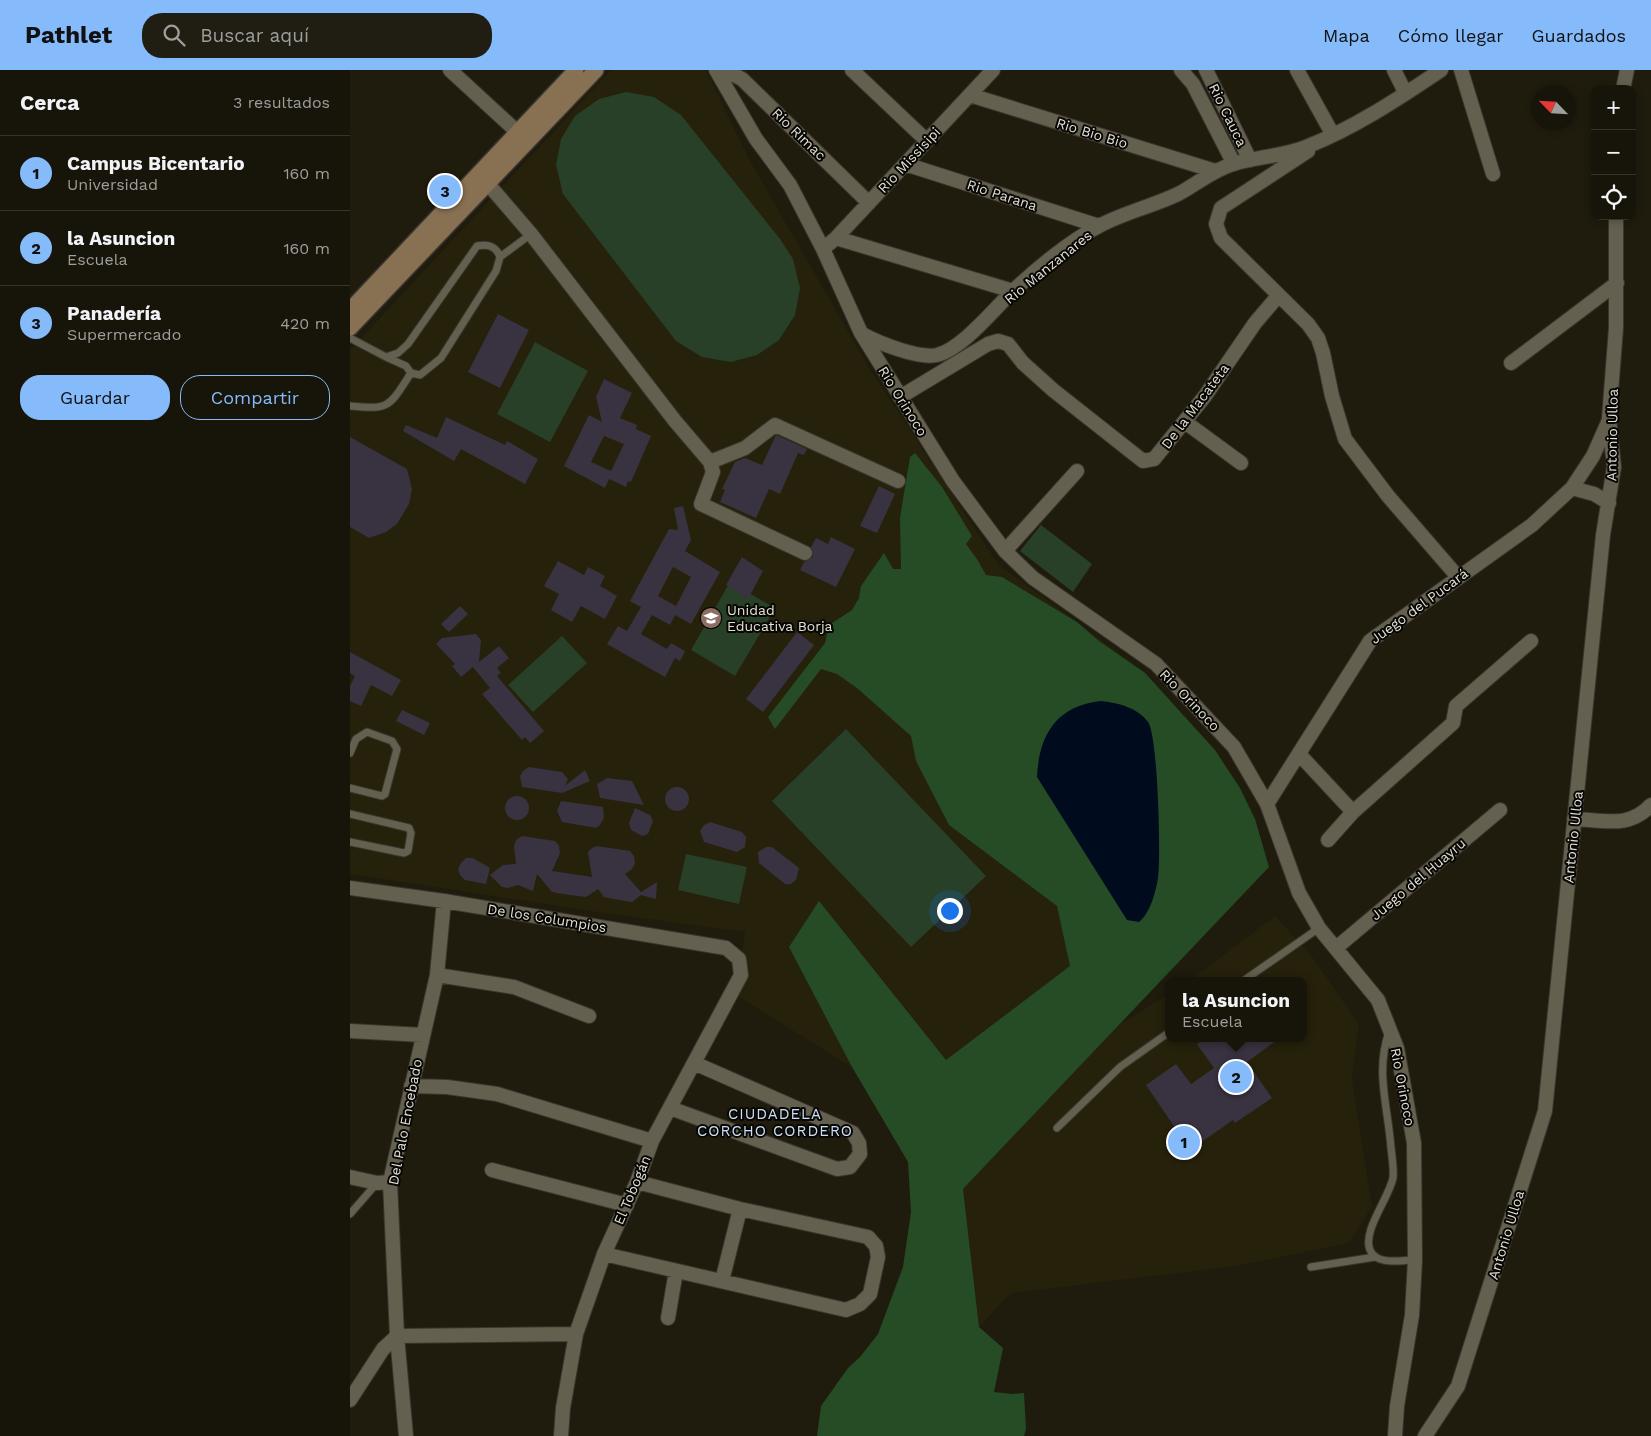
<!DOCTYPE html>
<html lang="es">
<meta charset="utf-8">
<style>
body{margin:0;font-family:"Work Sans",sans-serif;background:#201d13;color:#f1f3f6}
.controls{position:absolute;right:15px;top:15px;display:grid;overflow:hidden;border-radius:10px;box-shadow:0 2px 8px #0003}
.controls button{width:45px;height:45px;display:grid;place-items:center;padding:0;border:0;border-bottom:1px solid #36332b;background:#17140a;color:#f1f3f6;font:25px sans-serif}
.compass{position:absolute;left:1181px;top:15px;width:45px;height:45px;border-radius:50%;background:#17140a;box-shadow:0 2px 8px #0003;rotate:295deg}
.you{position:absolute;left:599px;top:840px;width:18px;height:18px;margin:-12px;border:4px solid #fff;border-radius:50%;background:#1a73e8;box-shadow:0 0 0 8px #1a73e833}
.badge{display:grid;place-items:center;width:32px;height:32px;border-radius:50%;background:#85bbfb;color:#111;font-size:16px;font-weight:700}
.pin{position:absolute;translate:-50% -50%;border:2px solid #fff;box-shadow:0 1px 5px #0006}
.popup{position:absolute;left:815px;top:907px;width:142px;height:65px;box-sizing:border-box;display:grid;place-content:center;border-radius:10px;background:#17140a;filter:drop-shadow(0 1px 4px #0005);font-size:16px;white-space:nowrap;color:#9e9e9c}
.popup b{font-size:19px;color:#f1f3f6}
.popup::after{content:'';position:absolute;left:50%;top:100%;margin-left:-10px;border:10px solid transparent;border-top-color:#17140a}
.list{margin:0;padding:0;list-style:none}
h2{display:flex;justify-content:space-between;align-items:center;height:65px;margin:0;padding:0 20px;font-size:21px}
h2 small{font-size:16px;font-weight:400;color:#9e9e9c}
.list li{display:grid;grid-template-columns:32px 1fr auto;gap:15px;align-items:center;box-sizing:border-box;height:75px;padding:0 20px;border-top:1px solid #36332b}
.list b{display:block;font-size:19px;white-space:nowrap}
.list p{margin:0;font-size:16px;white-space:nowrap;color:#9e9e9c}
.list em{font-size:16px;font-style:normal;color:#9e9e9c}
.actions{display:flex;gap:10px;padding:15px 20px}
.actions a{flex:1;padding:11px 0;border:1px solid #85bbfb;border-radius:20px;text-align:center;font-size:18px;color:#85bbfb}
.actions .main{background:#85bbfb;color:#111}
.icon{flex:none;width:28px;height:28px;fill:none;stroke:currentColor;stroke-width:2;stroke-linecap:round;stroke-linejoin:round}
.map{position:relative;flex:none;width:1301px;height:1366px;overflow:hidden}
header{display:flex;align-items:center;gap:30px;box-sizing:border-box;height:70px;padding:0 25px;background:#85bbfb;color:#111}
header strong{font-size:24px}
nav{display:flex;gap:28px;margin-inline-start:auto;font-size:18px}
.search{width:350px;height:45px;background:#201d13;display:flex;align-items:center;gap:12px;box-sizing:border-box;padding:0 18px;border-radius:20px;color:#9e9e9c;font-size:19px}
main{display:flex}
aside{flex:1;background:#17140a}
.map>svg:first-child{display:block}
</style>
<header>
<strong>Pathlet</strong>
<div class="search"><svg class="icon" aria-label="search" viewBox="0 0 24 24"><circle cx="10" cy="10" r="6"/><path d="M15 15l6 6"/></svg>Buscar aquí</div>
<nav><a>Mapa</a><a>Cómo llegar</a><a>Guardados</a></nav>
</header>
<main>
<aside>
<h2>Cerca<small>3 resultados</small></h2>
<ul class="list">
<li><span class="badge">1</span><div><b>Campus Bicentario</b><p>Universidad</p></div><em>160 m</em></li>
<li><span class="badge">2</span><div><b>la Asuncion</b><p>Escuela</p></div><em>160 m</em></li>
<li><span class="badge">3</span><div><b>Panadería</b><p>Supermercado</p></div><em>420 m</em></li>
</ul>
<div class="actions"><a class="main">Guardar</a><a>Compartir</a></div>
</aside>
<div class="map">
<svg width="1301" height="1366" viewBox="0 0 1301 1366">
<rect width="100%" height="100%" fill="#1f1b0d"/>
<path fill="#26210b" d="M261,0H356L398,87L518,296L648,494L796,603L866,683L896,730L809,877L584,1049L386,925L395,862L254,843L0,804V280Z
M925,846L961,885L1009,954L1002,1010L1022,1137L999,1173L887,1196L661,1223L629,1257L613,1119L770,954L818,925V968H954V911H839Z"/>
<path fill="#284028" d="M276,22L304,27L331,45L430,169L443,189L450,218L445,245L429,270L407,285L381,292L352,287L326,271L213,124L206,95L211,69L225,46L249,29Z
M185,272L238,301L200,372L147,344Z
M691,455L742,494L723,522L670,481Z
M380,512L425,538L385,606L341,580Z
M212,566L237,593L183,642L158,615Z
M496,659L636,806L561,877L422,731Z
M336,784L397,797L389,834L328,820Z"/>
<path fill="#254c25" d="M565,383L592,417L622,466L616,474L627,489L636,505L652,507L727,552L749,571L795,603L865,680L890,718L905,749L919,797L613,1119L629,1257L653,1278L644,1322L662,1324L674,1323L676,1359L674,1366H467L471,1336L498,1298L510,1287L528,1264L553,1197L561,1142L558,1092L502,997L439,877L469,831L596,990L720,896L707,836L599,755L566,691L561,666L507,618L487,604L471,599L425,659L418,647L475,573L479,555L502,540L509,528L511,516L534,483L543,499H551L550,448L560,387Z"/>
<path fill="#000c1d" d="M751,631C768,633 787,637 798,652C808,665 811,787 808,808C806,821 800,844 789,852L777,850L687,707C689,665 706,636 751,631Z"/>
<path fill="#393240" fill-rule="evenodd" d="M148,244L179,260L150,318L118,302Z
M254,309L282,323L270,348L287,355L286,359L301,366L281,412L278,411L276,417L259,409L255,418L214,396L239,345L252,352L246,327ZM254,366L274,374L261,401L241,392Z
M96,347L155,375L157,371L188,389L175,414L111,379L104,391L53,361L56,355L87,368Z
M426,365L457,379L454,385L448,383L430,424L419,419L406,448L370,432L375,420L372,419L385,392L395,388L412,395Z
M0,367L57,399L62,419L59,434L47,454L36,462L19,468L0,457Z
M529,416L545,424L527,463L510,456Z
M333,436L341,470L335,481L370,502L341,554L325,545L320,555L302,545L291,564L317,579L321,573L335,581L330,591L325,588L315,607L257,574L268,556L277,561L291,537L280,531L319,459L328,460L324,438ZM323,497L341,507L326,536L308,526Z
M481,467L505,479L486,517L450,500L454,492L463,487L461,477L466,468L478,474Z
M392,487L413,501L398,529L376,515Z
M208,491L234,505L238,497L255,506L250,516L267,526L255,549L231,536L222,552L201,540L209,524L194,516Z
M110,536L118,544L99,562L91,554Z
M447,562L464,575L413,642L396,629Z
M126,564L131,570L129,592L111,607L102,596L105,594L86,574L92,568Z
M149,576L159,588L147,598L151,603L147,606L194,661L180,673L175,667L172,670L132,624L140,618L123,597Z
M0,582L51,610L42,626L21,615L11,636L0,631V616L5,606L0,603Z
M52,640L80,653L74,665L46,651Z
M179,697L212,702L218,709L215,716L235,700L240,711L212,723L172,717L170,706L173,701Z
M257,708L282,711L294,735L250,728L247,714Z
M315 729a12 12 0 1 1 24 0a12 12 0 1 1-24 0Z
M155 738a12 12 0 1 1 24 0a12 12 0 1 1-24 0Z
M211,731L253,737L254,748L249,756L246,758L212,752L207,741Z
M285,738L300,745L303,751L298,764L292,766L281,760L279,753Z
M360,752L392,762L396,767L395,777L387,782L354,772L350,761L354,755Z
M172,766L205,771L209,776L210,783L202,801L242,807L238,782L242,778L247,776L280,781L284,786L285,793L282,799L275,804L291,822L307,812L306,829L291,825L282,832L263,829L254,827L248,819L236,827L213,824L202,822L187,804L183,821L168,815L158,818L152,817L140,805L153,795L166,794L164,776L166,770Z
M416,777H422L449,798L446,810L441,814H435L409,793L408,782Z
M116,788H123L140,798L136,814L115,810L110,805L108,799L111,793Z
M856,968H930L897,992L922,1028L885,1053L883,1050L840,1080L796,1015L826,994L841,1014L864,998L847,974Z"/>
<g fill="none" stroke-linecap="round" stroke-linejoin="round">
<g stroke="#39362f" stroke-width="9">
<path id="lane" d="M150,187L181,164
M0,268L36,287L48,283L58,274L127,176C138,174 146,176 150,187L146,201L91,288L70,305L61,303
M0,336C40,340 39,337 61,303L56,296L36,287
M0,683L6,669L17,662L42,671L47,679L35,724L32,726L0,718
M0,744L59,758L61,763L58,781L54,783L0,772
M893,911L969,858
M1039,962C1025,1001 1038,1037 1041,1078C1042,1087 1044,1099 1043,1108C1039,1128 1012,1161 1020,1180C1027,1196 1051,1190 1065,1190
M707,1058L770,997L818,963
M0,1144L27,1113
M961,1197L1025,1187"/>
</g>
<g stroke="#39362f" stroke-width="16">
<path id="street" d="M100,0L175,69
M366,0L406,69L440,115L473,179L511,263L603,411L655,481L683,508L806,594L884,677L917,734L949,823L969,858L1028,930L1047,978L1064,1073L1065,1190L1062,1245L1047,1336L1045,1366
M374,0L392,9L519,133
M502,0L577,71
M831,0L843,14L884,94
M856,0L900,90
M947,0L983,65
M1044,0L1055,22
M1111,0L1143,104
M1273,19L1277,0
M620,25L865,101
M958,81L871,138L866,154L871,168L958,254L968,268L973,283L982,326L995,369L1038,426L1108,507
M555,94L749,156
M138,114L181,164L325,351L360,392L363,402L351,434L455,483
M486,168L663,221
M473,179L486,168L643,0
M512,264C529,273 568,289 587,285C612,279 644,239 662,222C686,199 720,171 749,156C775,142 804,136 830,123C848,113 863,100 883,94C907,87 933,86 956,77C1004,58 1048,29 1091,0
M1161,293L1267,213
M550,327L638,274L648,271L658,274L673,293L703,320L793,391L804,389L855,326L905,253L928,226
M835,352L891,393
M360,392L395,378L425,355L548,411
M1222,418L1244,424L1259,433
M655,481L727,401
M949,684L1003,742
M917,734L1020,571L1182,455L1222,418L1243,386L1259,350
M1224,749C1254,750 1279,759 1301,735
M978,770L1003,742L1103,653L1106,636L1181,571
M0,818L94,831L376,878L389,889L391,905L302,1071L287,1112L254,1184L226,1264L213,1338L211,1366
M986,878L1150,740
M87,905L164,917L239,946
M0,961L73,965
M61,1016L97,1017L147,1024L302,1071
M320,1038L487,1099L500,1097L510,1084L509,1073L503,1063L344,993
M142,1100L277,1135
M0,1107L27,1113L40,1112
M254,1184L496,1240L510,1234L520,1224L528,1187L526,1176L518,1167L390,1139L287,1112
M372,1211L390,1139
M318,1248L326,1201
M0,1330L33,1279L47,1266L226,1264
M56,1366L47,1266L40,1112L87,905L94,831
M1075,1366L1108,1316L1195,1041L1253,465L1264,397L1259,348L1266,258V146"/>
</g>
<g stroke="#39362f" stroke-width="18">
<path id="secondary" d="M0,240L226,0
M0,258L246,0"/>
</g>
<use href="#lane" stroke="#64604f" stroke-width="7"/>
<use href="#street" stroke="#64604f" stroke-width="14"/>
<use href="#secondary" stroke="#887052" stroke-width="15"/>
</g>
<defs>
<g id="school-disc" transform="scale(1.125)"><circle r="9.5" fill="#8d6e63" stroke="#070602"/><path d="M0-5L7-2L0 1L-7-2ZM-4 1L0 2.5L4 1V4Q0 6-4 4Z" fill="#fff"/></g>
</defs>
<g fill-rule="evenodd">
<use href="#school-disc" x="361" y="548"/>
</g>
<g text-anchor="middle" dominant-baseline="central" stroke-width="4" stroke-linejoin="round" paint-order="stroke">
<g font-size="14" fill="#e2e0d7" stroke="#070602">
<text transform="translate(878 45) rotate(64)">Rio Cauca</text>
<text transform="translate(742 63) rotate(17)">Rio Bio Bio</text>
<text transform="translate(449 64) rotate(44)">Rio Rimac</text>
<text transform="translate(559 90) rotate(-47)">Rio Missisipi</text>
<text transform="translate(652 125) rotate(18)">Rio Parana</text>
<text transform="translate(698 197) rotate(-39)">Rio Manzanares</text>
<text transform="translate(553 331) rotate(58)">Rio Orinoco</text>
<text transform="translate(845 336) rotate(-53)">De la Macateta</text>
<text transform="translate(1262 365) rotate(-89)">Antonio Ulloa</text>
<text transform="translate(1069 536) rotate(-36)">Juego del Pucará</text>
<text transform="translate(840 630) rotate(46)">Rio Orinoco</text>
<text transform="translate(1223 767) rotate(-84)">Antonio Ulloa</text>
<text transform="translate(1068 809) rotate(-40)">Juego del Huayru</text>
<text transform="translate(197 848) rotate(9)">De los Columpios</text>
<text transform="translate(1053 1017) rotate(79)">Rio Orinoco</text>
<text transform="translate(55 1052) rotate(-79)">Del Palo Encebado</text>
<text transform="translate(282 1120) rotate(-67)">El Tobogán</text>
<text transform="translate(1156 1165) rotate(-73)">Antonio Ulloa</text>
</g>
<g font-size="14" fill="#e2e0d7" stroke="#070602" text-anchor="start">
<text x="377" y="540">Unidad<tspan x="377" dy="16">Educativa Borja</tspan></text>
</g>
<g font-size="15" letter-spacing="1" fill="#cbe0f8" stroke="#070602">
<text x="425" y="1044">CIUDADELA<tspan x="425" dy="17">CORCHO CORDERO</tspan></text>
</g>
</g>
</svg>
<div class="controls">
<button>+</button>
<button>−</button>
<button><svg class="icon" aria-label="locate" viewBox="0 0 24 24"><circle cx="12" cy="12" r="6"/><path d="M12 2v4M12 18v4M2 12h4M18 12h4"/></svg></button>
</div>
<svg class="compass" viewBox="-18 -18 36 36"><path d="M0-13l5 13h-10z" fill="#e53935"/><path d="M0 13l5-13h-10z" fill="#9e9e9c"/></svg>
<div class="you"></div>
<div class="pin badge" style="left:834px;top:1072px">1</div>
<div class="pin badge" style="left:886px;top:1007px">2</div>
<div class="popup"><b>la Asuncion</b>Escuela</div>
<div class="pin badge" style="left:95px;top:121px">3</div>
</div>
</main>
